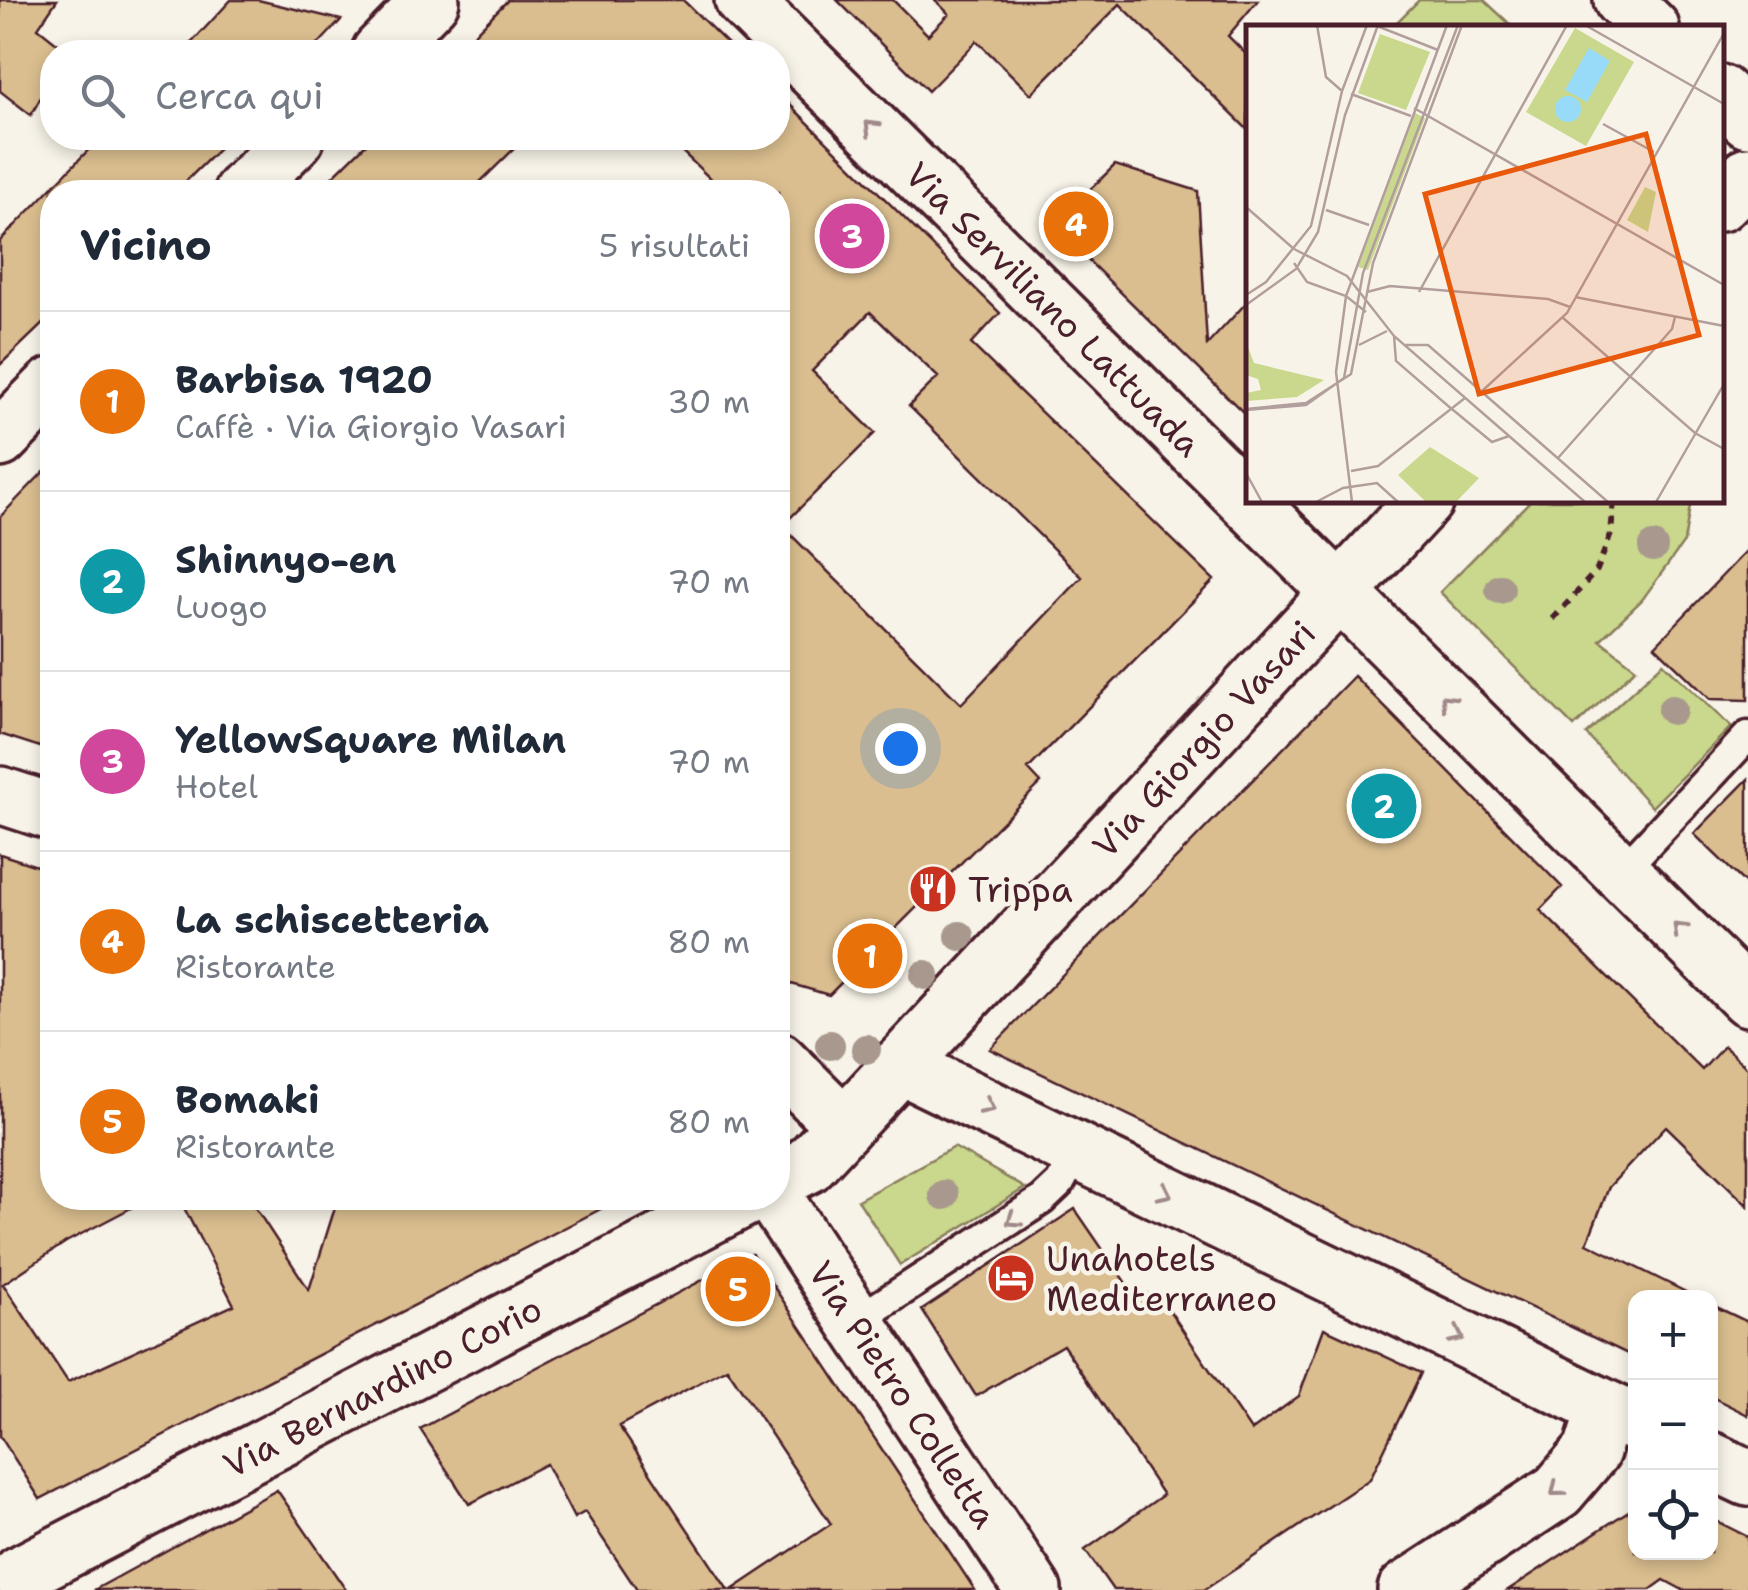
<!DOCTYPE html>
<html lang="it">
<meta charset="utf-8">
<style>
body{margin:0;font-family:"Shantell Sans",sans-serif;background:#f6f6f7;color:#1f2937}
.controls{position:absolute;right:30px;bottom:30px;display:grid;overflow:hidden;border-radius:20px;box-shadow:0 5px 15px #0003}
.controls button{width:90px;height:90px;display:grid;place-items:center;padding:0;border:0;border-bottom:2px solid #e0e1e3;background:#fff;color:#1f2937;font:50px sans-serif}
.you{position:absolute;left:900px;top:748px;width:35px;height:35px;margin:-25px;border:8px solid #fff;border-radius:50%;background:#1a73e8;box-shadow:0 0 0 15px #1a73e833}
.badge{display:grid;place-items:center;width:65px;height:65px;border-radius:50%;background:#c8321e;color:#fff;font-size:32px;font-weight:700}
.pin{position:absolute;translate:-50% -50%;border:5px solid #fff;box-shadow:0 2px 10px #0006}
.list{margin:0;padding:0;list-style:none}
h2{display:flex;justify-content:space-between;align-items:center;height:130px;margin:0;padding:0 40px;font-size:42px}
h2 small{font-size:32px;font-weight:400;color:#747a83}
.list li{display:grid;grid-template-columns:65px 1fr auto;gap:30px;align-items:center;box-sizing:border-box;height:180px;padding:0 40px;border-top:2px solid #e0e1e3}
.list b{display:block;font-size:38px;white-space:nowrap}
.list p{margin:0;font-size:32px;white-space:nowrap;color:#747a83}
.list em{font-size:32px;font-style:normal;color:#747a83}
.icon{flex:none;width:55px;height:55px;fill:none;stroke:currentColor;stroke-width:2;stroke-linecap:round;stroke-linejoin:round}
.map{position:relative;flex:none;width:1748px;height:1590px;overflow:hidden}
.search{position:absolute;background:#fff;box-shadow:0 5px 15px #0003;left:40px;top:40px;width:750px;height:110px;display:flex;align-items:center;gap:25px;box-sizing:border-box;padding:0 35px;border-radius:40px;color:#747a83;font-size:38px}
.panel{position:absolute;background:#fff;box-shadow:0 5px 15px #0003;left:40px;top:180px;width:750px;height:1030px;border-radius:40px}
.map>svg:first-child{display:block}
</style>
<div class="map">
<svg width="1748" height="1590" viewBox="0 0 1748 1590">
<rect width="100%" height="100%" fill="#f7f3e8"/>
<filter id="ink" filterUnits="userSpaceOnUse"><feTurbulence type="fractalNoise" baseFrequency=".01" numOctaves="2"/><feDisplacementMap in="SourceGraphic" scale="20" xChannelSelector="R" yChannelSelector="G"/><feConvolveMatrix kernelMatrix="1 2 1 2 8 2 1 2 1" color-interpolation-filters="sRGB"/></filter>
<g filter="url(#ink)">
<path fill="#c9d88c" stroke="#8a7c5c" stroke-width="2.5" d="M1419,0H1484L1513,27H1392Z
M1531,500H1691L1684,542L1642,600L1600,640L1636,668L1574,727L1440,592Z
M1663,663L1731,727L1652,807L1586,734Z
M954,1147L1025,1188L900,1265L858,1200Z"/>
<path fill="#dabe8f" stroke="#4a1f2b" stroke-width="2.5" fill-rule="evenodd" d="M0,0H57L38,28L67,51L52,52V77L31,115L0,91Z
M231,0H258L341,20L311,52H183Z
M508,0H683L736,52H456Z
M837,0H893L928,35L949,14L935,0H1258L1228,36L1248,56V130L1120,4L1031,94L977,41L928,91Z
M778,93L1000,313L971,344L1214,580L1028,769L1041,783L829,995L778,980V192H724L668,138H778ZM870,312L938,377L909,406L1082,577L961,704L782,526L875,433L812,371Z
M100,138H230L175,192H52V315L0,365V241Z
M372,138H525L470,192H317Z
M1115,165L1198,191L1207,345L1248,301V417L1053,226Z
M52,463V727L46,749L0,734V517Z
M1748,549V700L1710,699L1655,646Z
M1354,676L1562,887L1540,910L1702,1070L1724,1046L1748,1069V1206L1666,1126L1609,1187L1587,1243L1698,1298H1636V1358L990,1049Z
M1748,779V886L1694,834Z
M0,854L52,871V1198H150L66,1242L3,1284L68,1382L234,1305L179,1198H249L309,1290L338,1198H622L40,1499L0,1436Z
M1075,1209L1132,1292L1159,1295L1251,1431L1299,1396L1324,1328L1421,1373L1370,1479L1204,1590H1113L1085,1550L1163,1495L1063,1345L976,1396L922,1310Z
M752,1254L901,1478L975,1590H732L831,1524L727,1368L619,1426L728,1590H637L585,1512L574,1518L546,1464L469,1504L420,1429Z
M1710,1304L1748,1322V1415L1710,1396Z
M277,1490L346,1590H94Z
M1636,1506V1552H1710V1518L1748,1537V1590H1683L1664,1580L1650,1590H1508Z"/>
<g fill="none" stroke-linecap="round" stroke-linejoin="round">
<g stroke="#4a1f2b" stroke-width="35">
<path id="lane" d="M1621,872L1748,736
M856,1321L1042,1200L1060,1183L1078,1150"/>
</g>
<g stroke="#4a1f2b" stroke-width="62">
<g id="street">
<path id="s1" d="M743,0L1748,998"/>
<path d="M1622,0L1651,28"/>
<path d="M380,52L431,0"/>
<path d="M1720,93L1748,119"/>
<path d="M242,192L296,138"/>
<path d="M1720,203L1748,175"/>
<path d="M0,439L52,386"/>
<path d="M0,795L52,812"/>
<path d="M778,1060L844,1126"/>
<path d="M900,1065L1636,1423"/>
<path id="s2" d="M778,1180L808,1165L1425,500"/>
<path id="s3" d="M774,1198L1033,1590"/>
<path d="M1710,1460L1748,1478"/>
<path id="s4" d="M20,1574L745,1198"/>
<path d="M1406,1590L1558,1491L1592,1451L1605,1409"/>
</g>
</g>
<path stroke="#4a1f2b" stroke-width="6" stroke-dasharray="8 8" stroke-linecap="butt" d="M1553,619L1597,570L1611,534L1614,500"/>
<use href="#lane" stroke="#f7f3e8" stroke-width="28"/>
<use href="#street" stroke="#f7f3e8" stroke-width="55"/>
</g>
<g fill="#a9988d">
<circle cx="1653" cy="547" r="15"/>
<circle cx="1500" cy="589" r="15"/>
<circle cx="1672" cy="710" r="15"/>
<circle cx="960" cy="936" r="15"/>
<circle cx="925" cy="975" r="15"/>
<circle cx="830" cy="1045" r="15"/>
<circle cx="866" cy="1049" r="15"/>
<circle cx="944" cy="1195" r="15"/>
</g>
<defs><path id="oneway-chevron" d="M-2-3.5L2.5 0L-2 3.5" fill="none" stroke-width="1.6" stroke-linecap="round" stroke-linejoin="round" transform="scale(2.5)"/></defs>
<g stroke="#a0898a">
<use href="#oneway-chevron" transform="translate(871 127) rotate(-135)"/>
<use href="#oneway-chevron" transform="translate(1447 701) rotate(-135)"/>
<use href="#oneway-chevron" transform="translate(1679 929) rotate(-135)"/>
<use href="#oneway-chevron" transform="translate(988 1107) rotate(25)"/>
<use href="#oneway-chevron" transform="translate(1165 1193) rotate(26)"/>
<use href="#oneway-chevron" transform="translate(1013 1220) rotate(146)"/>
<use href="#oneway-chevron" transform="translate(1457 1336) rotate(26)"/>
<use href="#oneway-chevron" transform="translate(1557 1490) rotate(141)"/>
</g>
</g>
<defs>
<g id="restaurant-disc" transform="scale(2.5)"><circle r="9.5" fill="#c8321e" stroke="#f7f3e8"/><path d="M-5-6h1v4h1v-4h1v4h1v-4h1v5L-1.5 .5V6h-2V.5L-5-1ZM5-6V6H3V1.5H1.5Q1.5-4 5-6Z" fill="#fff"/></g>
<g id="hotel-disc" transform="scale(2.5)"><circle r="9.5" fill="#c8321e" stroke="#f7f3e8"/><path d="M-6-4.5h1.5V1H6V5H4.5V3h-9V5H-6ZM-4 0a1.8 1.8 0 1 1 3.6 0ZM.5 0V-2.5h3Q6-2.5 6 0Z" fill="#fff"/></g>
</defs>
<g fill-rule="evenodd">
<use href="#restaurant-disc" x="933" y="889"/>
<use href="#hotel-disc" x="1011" y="1278"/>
</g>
<g text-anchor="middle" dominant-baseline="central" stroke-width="9" stroke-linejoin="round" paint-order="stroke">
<g font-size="35" fill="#4a1f2b" stroke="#f7f3e8">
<text stroke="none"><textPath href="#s1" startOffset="438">Via Serviliano Lattuada</textPath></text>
<text stroke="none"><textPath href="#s2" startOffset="615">Via Giorgio Vasari</textPath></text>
<text stroke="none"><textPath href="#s4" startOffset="408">Via Bernardino Corio</textPath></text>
<text stroke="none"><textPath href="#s3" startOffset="235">Via Pietro Colletta</textPath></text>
</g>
<g font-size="35" fill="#4a1f2b" stroke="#f7f3e8" text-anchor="start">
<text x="968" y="889">Trippa</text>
<text x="1046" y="1258">Unahotels<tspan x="1046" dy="40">Mediterraneo</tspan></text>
</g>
</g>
<g transform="translate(1246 25)">
<rect width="478" height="478" fill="#f7f3e8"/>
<path d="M329,3L388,37L340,121L280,87ZM134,9L184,27L160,85L112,68ZM169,88L179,93L122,245L112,242ZM399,162L410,167L402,207L381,195ZM0,317L8,338L78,355L51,372L0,376V368L15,365L12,354L0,350ZM184,422L233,453L210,477H180L152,450Z" fill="#c9d88c"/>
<path d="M343,23L364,36L341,77L319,65ZM309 84a13 13 0 1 1 26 0a13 13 0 1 1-26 0Z" fill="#97dbf9"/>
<path fill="none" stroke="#b29e9c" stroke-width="2.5" d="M71,0L80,52L96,66M339,0L478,79M131,1L192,25M105,69L165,91M168,83L478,260M357,99L408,127M0,182L48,224M80,185L123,200M48,224L101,251L148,311L339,477M48,238L61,257L100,271L120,287M121,267L144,261L302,274L324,282M173,267L321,0M0,270L20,257L65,201L96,66L121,0M329,272L478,301M0,280L50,244L72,207L99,90L132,0M316,292L449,408L478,424M148,311L150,336L201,380L246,417L263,411M113,320L141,306M159,320H182L362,477M235,367L321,288L478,8M0,384L60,378L105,349L127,238L216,0M0,385L60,380L98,353L117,248L212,0M312,433L426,304L429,292M105,446L132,441L219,373M0,448L16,477M70,477L97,463L131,458L152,477M106,477L90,347L100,271L201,0M410,477L478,359"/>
<path fill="#e8590c" fill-opacity="0.15" stroke="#e8590c" stroke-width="5" d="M400,109L453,310L233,369L179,169Z"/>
<rect width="478" height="478" fill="none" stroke="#4a1f2b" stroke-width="5"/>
</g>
</svg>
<div class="controls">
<button>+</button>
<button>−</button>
<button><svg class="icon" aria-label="locate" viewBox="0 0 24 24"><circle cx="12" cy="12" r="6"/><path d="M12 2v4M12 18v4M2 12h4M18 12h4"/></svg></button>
</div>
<div class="you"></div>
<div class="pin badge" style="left:870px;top:956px;background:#e8710a">1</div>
<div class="pin badge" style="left:1384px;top:806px;background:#0f9aa8">2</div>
<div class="pin badge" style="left:852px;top:236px;background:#d1479c">3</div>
<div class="pin badge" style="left:1076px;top:224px;background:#e8710a">4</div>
<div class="pin badge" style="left:738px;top:1289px;background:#e8710a">5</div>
<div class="search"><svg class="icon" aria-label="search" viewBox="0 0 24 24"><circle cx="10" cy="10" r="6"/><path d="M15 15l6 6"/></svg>Cerca qui</div>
<section class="panel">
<h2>Vicino<small>5 risultati</small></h2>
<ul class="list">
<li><span class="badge" style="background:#e8710a">1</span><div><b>Barbisa 1920</b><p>Caffè · Via Giorgio Vasari</p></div><em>30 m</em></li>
<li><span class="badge" style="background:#0f9aa8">2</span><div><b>Shinnyo-en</b><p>Luogo</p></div><em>70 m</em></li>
<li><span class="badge" style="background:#d1479c">3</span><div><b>YellowSquare Milan</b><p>Hotel</p></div><em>70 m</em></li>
<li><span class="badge" style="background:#e8710a">4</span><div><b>La schiscetteria</b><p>Ristorante</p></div><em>80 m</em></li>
<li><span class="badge" style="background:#e8710a">5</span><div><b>Bomaki</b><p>Ristorante</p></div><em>80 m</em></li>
</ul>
</section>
</div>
